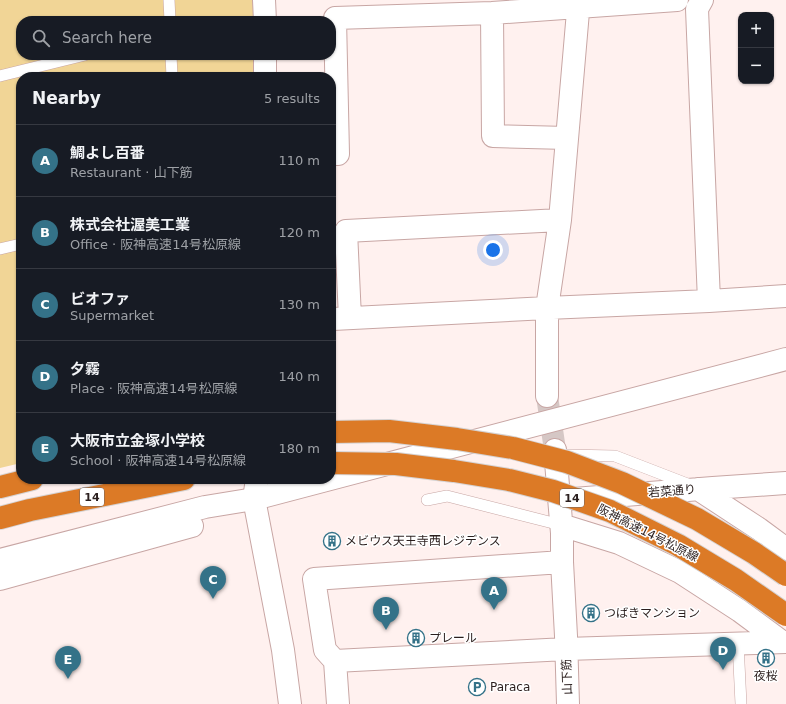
<!DOCTYPE html>
<meta charset="utf-8">
<style>
body{margin:0;font-family:"DejaVu Sans","Noto Sans JP",sans-serif;background:#242831;color:#f1f3f6}
.controls{position:absolute;right:12px;top:12px;display:grid;overflow:hidden;border-radius:8px;box-shadow:0 1px 3px #0004}
.controls button{width:36px;height:36px;display:grid;place-items:center;padding:0;border:0;border-bottom:1px solid #363941;background:#171b24;color:#f1f3f6;font:20px sans-serif}
.you{position:absolute;left:493px;top:250px;width:14px;height:14px;margin:-10px;border:3px solid #fff;border-radius:50%;background:#1a73e8;box-shadow:0 0 0 6px #1a73e833}
.badge{display:grid;place-items:center;width:26px;height:26px;border-radius:50%;background:#347288;color:#fff;font-size:13px;font-weight:700}
.pin{position:absolute;translate:-50% -33px;filter:drop-shadow(0 1px 2px #0008)}
.pin::after{content:'';position:absolute;top:21px;width:14px;height:12px;background:inherit;clip-path:polygon(0 0,100% 0,50% 100%)}
.list{margin:0;padding:0;list-style:none}
h2{display:flex;justify-content:space-between;align-items:center;height:52px;margin:0;padding:0 16px;font-size:17px}
h2 small{font-size:13px;font-weight:400;color:#9ea1a6}
.list li{display:grid;grid-template-columns:26px 1fr auto;gap:12px;align-items:center;box-sizing:border-box;height:72px;padding:0 16px;border-top:1px solid #363941}
.list b{display:block;font-size:15px;white-space:nowrap}
.list p{margin:0;font-size:13px;white-space:nowrap;color:#9ea1a6}
.list em{font-size:13px;font-style:normal;color:#9ea1a6}
.icon{flex:none;width:22px;height:22px;fill:none;stroke:currentColor;stroke-width:2;stroke-linecap:round;stroke-linejoin:round}
.map{position:relative;flex:none;width:786px;height:704px;overflow:hidden}
.search{position:absolute;background:#171b24;box-shadow:0 1px 3px #0004;left:16px;top:16px;width:320px;height:44px;display:flex;align-items:center;gap:10px;box-sizing:border-box;padding:0 14px;border-radius:16px;color:#9ea1a6;font-size:15px}
.panel{position:absolute;background:#171b24;box-shadow:0 1px 3px #0004;left:16px;top:72px;width:320px;height:412px;border-radius:16px}
.map>svg:first-child{display:block}
</style>
<div class="map">
<svg width="786" height="704" viewBox="0 0 786 704">
<rect width="100%" height="100%" fill="#fff1ef"/>
<path fill="#f1d596" d="M0,0H255V21H21V55H256V77H21V463L0,468Z"/>
<g fill="none" stroke-linecap="round" stroke-linejoin="round">
<path stroke="#d5c7c5" stroke-width="22" stroke-dasharray="22 11" stroke-linecap="butt" d="M547,396L555,450"/>
<g stroke="#c8a6a4" stroke-width="12">
<path id="service" d="M169,0L170,21
M171,55L172,77
M0,76L85,55
M0,249L21,244
M566,455L615,456L690,485
M427,500L447,496L561,525
M738,643L741,704"/>
</g>
<g stroke="#c8a6a4" stroke-width="24">
<path id="minor" d="M264,0L265,21
M702,0L697,9L709,301
M492,13L493,136L567,138
M265,55V77
M331,154H338L335,18L492,13L677,0
M350,318L346,231L560,220
M333,319L547,308L709,301L786,296
M547,396V308L560,220L579,0
M555,450L562,533V562L566,636L568,704
M698,489L759,529L786,549
M254,499L257,479
M574,499L713,488L786,483
M561,525L619,543L680,572L740,611L782,642
M335,661L566,649L786,642
M338,704L335,661L325,650L314,579L562,562"/>
</g>
<g stroke="#c8a6a4" stroke-width="24">
<path id="tertiary" d="M254,499L283,650L290,704
M0,560L205,507L254,499L786,359
M0,579L192,526"/>
</g>
<g stroke="#d5d2d2" stroke-width="24">
<path id="motorway" d="M0,487L32,479
M0,518L30,510L184,479"/>
</g>
<path stroke="#978a88" stroke-width="2.5" stroke-dasharray="4 2" stroke-linecap="butt" d="M287,20L312,19"/>
<use href="#service" stroke="#fff" stroke-width="11"/>
<use href="#minor" stroke="#fff" stroke-width="22"/>
<use href="#tertiary" stroke="#fff" stroke-width="22"/>
<use href="#motorway" stroke="#dc7a26" stroke-width="22"/>
<g stroke="#d5d2d2" stroke-width="24" stroke-linecap="butt">
<path id="motorway-bridge" d="M331,432L389,431L457,439L513,448L567,462L622,483L697,519L754,553L786,575
M331,463L396,464L454,471L509,480L553,491L610,511L678,545L736,580L786,615"/>
</g>
<use href="#motorway-bridge" stroke="#dc7a26" stroke-width="22"/>
</g>
<defs>
<g id="building-ring" transform="scale(0.9)"><circle r="9.5" fill="#fff" stroke="#347288" stroke-width="1.5"/><path d="M-4-6H4V6H1V3H-1V6H-4ZM-2.5-4.3h1.7v1.8h-1.7ZM.8-4.3h1.7v1.8H.8ZM-2.5-1h1.7V.8h-1.7ZM.8-1h1.7V.8H.8Z" fill="#347288"/></g>
<g id="parking-ring" transform="scale(0.9)"><circle r="9.5" fill="#fff" stroke="#347288" stroke-width="1.5"/><path d="M-3.5-5.5H1a3.5 3.5 0 0 1 0 7H-1V5.5H-3.5ZM-1-3.4V-.6H.8a1.4 1.4 0 0 0 0-2.8Z" fill="#347288"/></g>
</defs>
<g fill-rule="evenodd">
<use href="#building-ring" x="332" y="541"/>
<use href="#building-ring" x="591" y="613"/>
<use href="#building-ring" x="416" y="638"/>
<use href="#building-ring" x="766" y="658"/>
<use href="#parking-ring" x="477" y="687"/>
</g>
<g text-anchor="middle" dominant-baseline="central" stroke-width="3" stroke-linejoin="round" paint-order="stroke">
<g fill="#fff" stroke="#6b6262" stroke-width="1">
<rect x="80" y="488" width="24" height="18" rx="3"/>
<rect x="560" y="489" width="24" height="18" rx="3"/>
</g>
<g font-size="11" font-weight="bold" fill="#2b1f1e">
<text x="92" y="497">14</text>
<text x="572" y="498">14</text>
</g>
<g font-size="12" fill="#2b1f1e" stroke="#fff">
<text transform="translate(672 491) rotate(-5)">若菜通り</text>
<text transform="translate(648 533) rotate(27)">阪神高速14号松原線</text>
<text transform="translate(567 677) rotate(-92)">山下筋</text>
</g>
<g font-size="12" fill="#2b1f1e" stroke="#fff" text-anchor="start">
<text x="345" y="541">メビウス天王寺西レジデンス</text>
<text x="604" y="613">つばきマンション</text>
<text x="429" y="638">プレール</text>
<text x="766" y="676" text-anchor="middle">夜桜</text>
<text x="490" y="687">Paraca</text>
</g>
</g>
</svg>
<div class="controls">
<button>+</button>
<button>−</button>
</div>
<div class="you"></div>
<div class="pin badge" style="left:494px;top:610px">A</div>
<div class="pin badge" style="left:386px;top:630px">B</div>
<div class="pin badge" style="left:213px;top:599px">C</div>
<div class="pin badge" style="left:723px;top:670px">D</div>
<div class="pin badge" style="left:68px;top:679px">E</div>
<div class="search"><svg class="icon" aria-label="search" viewBox="0 0 24 24"><circle cx="10" cy="10" r="6"/><path d="M15 15l6 6"/></svg>Search here</div>
<section class="panel">
<h2>Nearby<small>5 results</small></h2>
<ul class="list">
<li><span class="badge">A</span><div><b>鯛よし百番</b><p>Restaurant · 山下筋</p></div><em>110 m</em></li>
<li><span class="badge">B</span><div><b>株式会社渥美工業</b><p>Office · 阪神高速14号松原線</p></div><em>120 m</em></li>
<li><span class="badge">C</span><div><b>ビオファ</b><p>Supermarket</p></div><em>130 m</em></li>
<li><span class="badge">D</span><div><b>夕霧</b><p>Place · 阪神高速14号松原線</p></div><em>140 m</em></li>
<li><span class="badge">E</span><div><b>大阪市立金塚小学校</b><p>School · 阪神高速14号松原線</p></div><em>180 m</em></li>
</ul>
</section>
</div>
